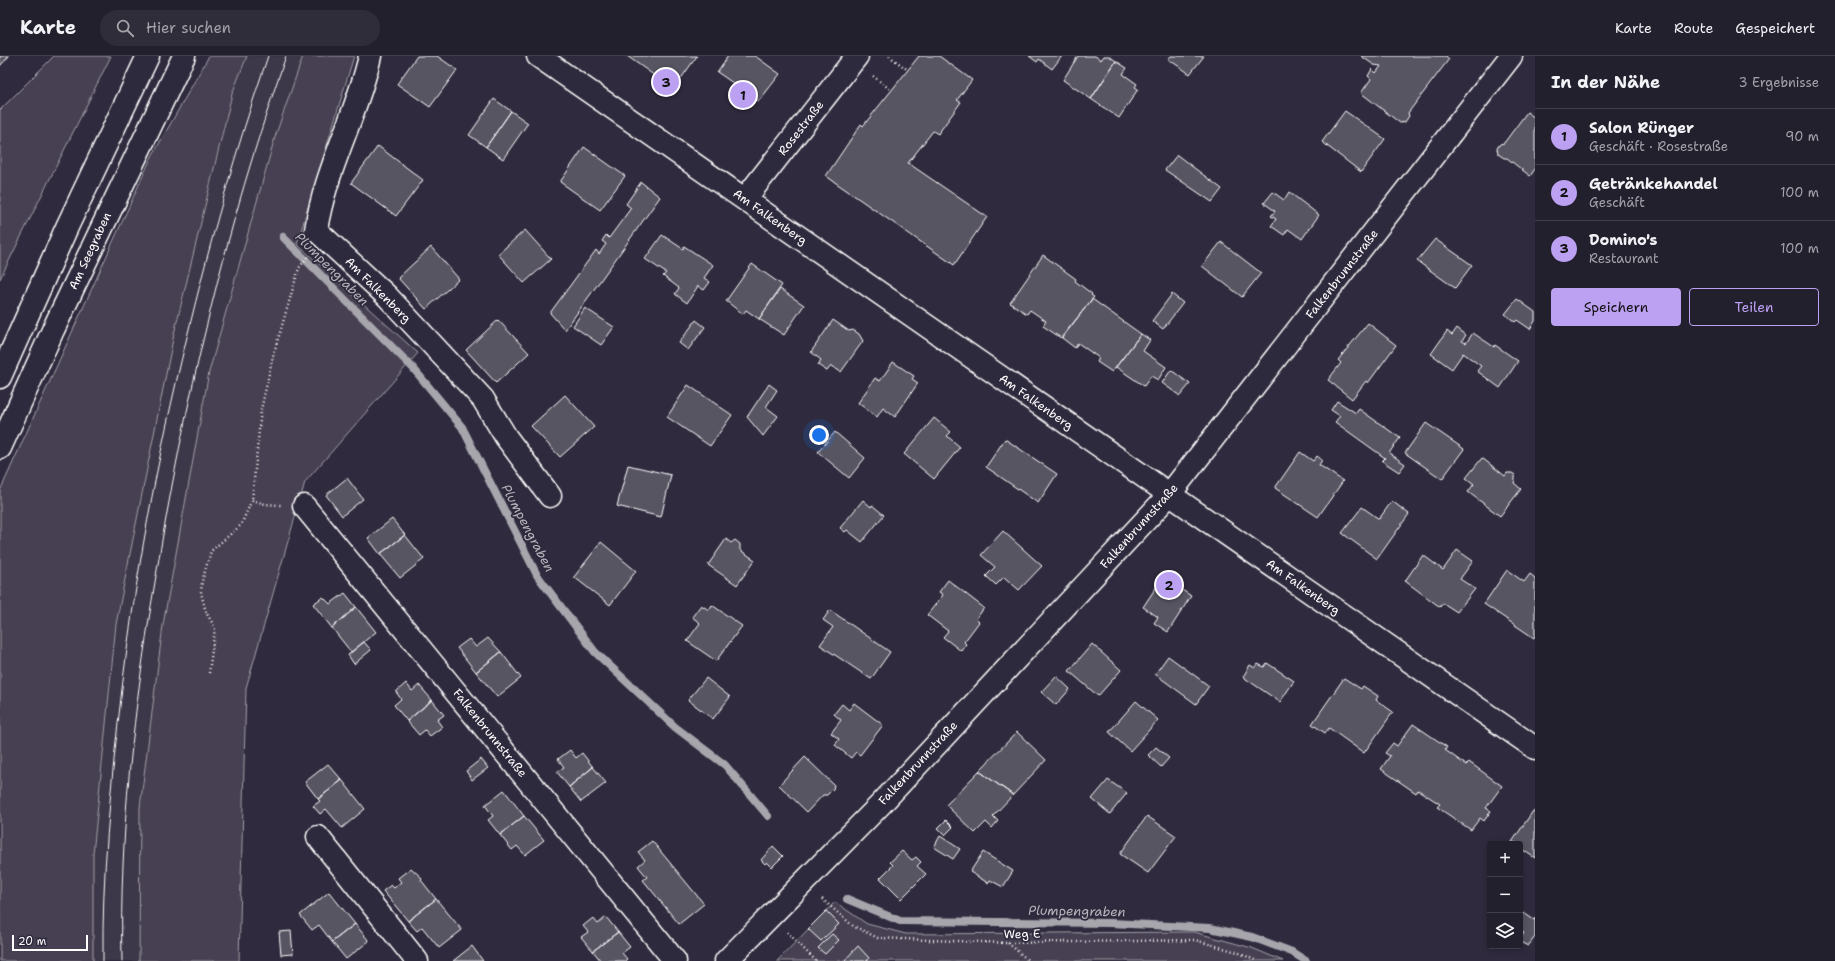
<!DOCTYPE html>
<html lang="de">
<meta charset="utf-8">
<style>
body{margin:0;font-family:"Shantell Sans",sans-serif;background:#2f2d3a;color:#f1f3f6}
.controls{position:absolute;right:12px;bottom:12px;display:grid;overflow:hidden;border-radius:4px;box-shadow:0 2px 6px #0003}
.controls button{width:36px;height:36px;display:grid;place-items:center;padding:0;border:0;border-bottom:1px solid #403e4a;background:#23202e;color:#f1f3f6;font:20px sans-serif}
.scale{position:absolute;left:12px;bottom:10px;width:76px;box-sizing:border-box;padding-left:4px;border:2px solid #fff;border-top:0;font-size:11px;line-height:14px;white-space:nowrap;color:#fff;-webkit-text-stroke:3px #2f2a3d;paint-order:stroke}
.you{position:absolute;left:819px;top:379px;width:14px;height:14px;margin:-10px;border:3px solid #fff;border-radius:50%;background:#1a73e8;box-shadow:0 0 0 6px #1a73e833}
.badge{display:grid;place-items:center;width:26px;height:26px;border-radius:50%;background:#bca0f2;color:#111;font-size:13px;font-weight:700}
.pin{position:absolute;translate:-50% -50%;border:2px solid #fff;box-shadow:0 1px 4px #0006}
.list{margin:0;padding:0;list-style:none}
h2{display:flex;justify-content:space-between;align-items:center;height:52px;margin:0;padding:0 16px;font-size:17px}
h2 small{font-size:13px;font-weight:400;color:#a3a3aa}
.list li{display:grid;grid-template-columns:26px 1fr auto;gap:12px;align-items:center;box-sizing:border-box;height:56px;padding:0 16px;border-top:1px solid #403e4a}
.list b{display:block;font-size:15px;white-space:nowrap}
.list p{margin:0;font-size:13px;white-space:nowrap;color:#a3a3aa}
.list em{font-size:13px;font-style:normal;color:#a3a3aa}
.actions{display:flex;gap:8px;padding:12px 16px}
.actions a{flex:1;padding:9px 0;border:1px solid #bca0f2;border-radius:4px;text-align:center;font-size:14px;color:#bca0f2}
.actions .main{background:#bca0f2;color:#111}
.icon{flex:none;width:22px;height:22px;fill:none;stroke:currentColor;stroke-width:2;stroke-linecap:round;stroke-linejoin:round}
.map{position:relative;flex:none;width:1535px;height:905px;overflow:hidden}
header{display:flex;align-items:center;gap:24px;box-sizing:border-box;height:56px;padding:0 20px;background:#23202e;border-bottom:1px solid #403e4a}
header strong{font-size:19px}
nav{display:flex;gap:22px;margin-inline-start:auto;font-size:14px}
.search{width:280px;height:36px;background:#2f2d3a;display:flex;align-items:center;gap:10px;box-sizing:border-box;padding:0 14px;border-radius:22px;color:#a3a3aa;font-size:15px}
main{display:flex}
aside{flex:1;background:#23202e}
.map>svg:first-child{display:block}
</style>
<header>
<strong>Karte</strong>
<div class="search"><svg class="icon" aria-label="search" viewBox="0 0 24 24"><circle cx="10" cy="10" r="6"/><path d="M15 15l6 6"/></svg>Hier suchen</div>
<nav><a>Karte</a><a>Route</a><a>Gespeichert</a></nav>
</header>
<main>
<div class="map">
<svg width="1535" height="905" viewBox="0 0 1535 905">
<rect width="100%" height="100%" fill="#2f2a3d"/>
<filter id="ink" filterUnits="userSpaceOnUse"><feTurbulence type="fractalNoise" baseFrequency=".025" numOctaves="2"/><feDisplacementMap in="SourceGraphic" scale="8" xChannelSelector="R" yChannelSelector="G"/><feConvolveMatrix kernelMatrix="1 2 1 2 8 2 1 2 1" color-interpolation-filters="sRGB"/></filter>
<g filter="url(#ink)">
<path fill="#3c3749" d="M247,0H303L275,81L209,316L163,569L140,751L139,905H93V798L116,568L174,278L232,38Z"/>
<path fill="#464152" stroke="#a2a0a8" d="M54,0H111L0,223V54Z
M209,0H247L232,38L174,278L116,568L93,798V905H0V435L151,102Z
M303,0H354L297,188L418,297L305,426L246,632L239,905H139L140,751L163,569L209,316L275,81Z
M835,846L867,868L906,878L1194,876L1252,892L1283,905H777Z"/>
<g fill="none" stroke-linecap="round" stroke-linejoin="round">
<path stroke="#a7a6ad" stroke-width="8" d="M283,181L413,312L462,371L537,519L595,596L675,671L725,709L768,760
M847,843L900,865L1111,867L1210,872L1252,881L1292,896L1306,905"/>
</g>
<path fill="#595564" stroke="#fff" d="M0,0H9L0,10Z
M417,0H437L457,14L430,51L397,28Z
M627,0H697L670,38L652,25L655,20Z
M728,0H755L780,18L759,45L717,16Z
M919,0H939L972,24L957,44L961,46L938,78L933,75L908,107L987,161L954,209L826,120L861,68L863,70Z
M1029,0H1062L1052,13L1039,3L1037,6Z
M1078,0H1095L1101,4L1104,0H1109L1116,5L1091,43L1063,24Z
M1171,0H1204L1190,18L1168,3Z
M1361,0H1446L1449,3L1408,57L1409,60L1405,66L1400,67L1361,37L1371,23L1368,20L1372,13L1376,17L1381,10L1374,9Z
M1116,5L1127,12L1123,18L1137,28L1135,31L1138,33L1119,62L1091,43Z
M494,43L511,55L486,91L469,79Z
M511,55L528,67L503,103L486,91Z
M1345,55L1385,83L1361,116L1322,86Z
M1527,56L1535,62V113L1530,120L1507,102H1504L1498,98L1497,92L1500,88L1504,87Z
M378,90L423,124L396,160L351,127Z
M584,91L625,120L600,154L560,126Z
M1177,99L1222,133L1212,146L1165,114Z
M641,126L660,141L565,274L550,257L596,194L599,198L606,188L602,185L606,179L609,182L631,152L626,148Z
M1273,136L1284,144L1289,136L1319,159L1302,183L1288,173L1284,179L1271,170L1276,163L1271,160L1275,155L1264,147Z
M525,174L551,203L524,227L498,198Z
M662,179L683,193L684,190L713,209L704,222L710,226L704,234L698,230L687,247L675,238L679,232L663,220L666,217L645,203Z
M1435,183L1472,209L1455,232L1417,205Z
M1221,186L1261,217L1242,241L1202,210Z
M431,191L459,223L426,253L398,222Z
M1043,199L1076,223L1075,225L1092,238L1091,239L1094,241L1061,282L1043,270L1046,265L1030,254L1027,258L1010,247Z
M752,208L782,229L759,263L746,254L743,258L726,245Z
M780,233L804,249L784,279L759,263Z
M1172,238L1183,247L1163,273L1152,265Z
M1092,243L1141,278L1112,316L1097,306L1099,302L1078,287L1075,292L1062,282Z
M1517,243L1535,256V265L1530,273L1517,264L1515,266L1505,258Z
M585,252L614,271L601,289L573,270Z
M498,264L529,297L496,327L466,294Z
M696,264L705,271L688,294L679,287Z
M833,264L849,275L853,274L859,278L863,285L841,316L831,310L827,315L818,309L821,304L811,296Z
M1368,267L1396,289L1368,327L1366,325L1352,343L1328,324L1341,307L1338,304Z
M1457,272L1466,279L1462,285L1466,287L1473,277L1494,291L1495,289L1518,305L1500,332L1477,315L1481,310L1463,297L1452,313L1431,298L1447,275L1452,279Z
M1141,278L1150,284L1143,295L1166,311L1158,324L1151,320L1144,330L1116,311Z
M893,306L914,320L912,323L918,327L895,361L883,352L877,361L858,347L875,322L880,325Z
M1171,314L1190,328L1180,340L1162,327Z
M769,328L777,334L766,351L778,360L763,380L747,361Z
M688,329L732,359L710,390L667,361Z
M565,339L594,371L560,401L531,370Z
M1337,345L1356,357L1359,353L1400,382L1389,397L1405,408L1399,416L1382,405L1385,402L1335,366L1340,360L1331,354Z
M934,362L951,376L947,380L960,391L934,423L904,398Z
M1426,367L1464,393L1442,423L1405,397Z
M835,376L865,402L849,422L818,396Z
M1005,383L1057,418L1038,447L986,411Z
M1300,396L1313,405L1317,400L1322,404L1319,409L1343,425L1318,461L1275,432Z
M1482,402L1505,420L1507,417H1512L1515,419V424L1514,427L1521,433L1500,460L1468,436L1474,428L1466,422Z
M628,409L671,419L661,461L617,450Z
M347,422L363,443L342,460L326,439Z
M863,444L871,451L872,449L884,459L862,486L847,474L845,476L840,472Z
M1392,445L1409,458L1377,503L1342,477L1362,451L1379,463Z
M392,463L405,479L380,498L368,482Z
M1003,475L1042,510L1019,534L1004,521L996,529L986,520L995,511L981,499Z
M405,479L424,503L400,522L380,498Z
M726,483L731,487L735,484L740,488V494L755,504L737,529L708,509Z
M601,486L636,515L610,549L574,521Z
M1457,494L1473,505L1460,523L1475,533L1457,556L1443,547L1440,551L1405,525L1423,499L1443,514Z
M1507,514L1524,526L1530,518L1535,522V580L1534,582L1484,548Z
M1163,521L1191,540L1168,576L1154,567L1158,561L1143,551Z
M948,524L984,552L976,563L979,566L964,586L966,588L961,595L943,581L948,575L927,559L943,539L939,536Z
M345,537L356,551L332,572L313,548L323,541L330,548Z
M701,549L709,554L712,549L742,570L716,605L687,585L700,567L692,561Z
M356,551L376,576L351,596L332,572Z
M830,554L890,596L871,623L820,589L833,571L823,564Z
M488,582L501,596L476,616L457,592L469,583L476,591Z
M364,586L371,594L354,608L348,599Z
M1092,588L1121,614L1098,640L1069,615Z
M501,596L521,622L497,641L476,616Z
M1168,600L1209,630L1196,648L1155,618Z
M1267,607L1294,625L1280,646L1243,621L1250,609L1255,612L1258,608L1264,611Z
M1056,620L1070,633L1056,649L1041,636Z
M706,622L730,641L713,663L688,644Z
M1344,622L1361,633L1363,630L1378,640L1376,644L1393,656L1364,697L1329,672L1325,677L1312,668Z
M406,627L412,635L419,629L432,644L407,665L394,649L401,643L396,636Z
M432,644L444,659L437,664L442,671L430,680L425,674L419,679L407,665Z
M1136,645L1158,664L1130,695L1109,676Z
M854,647L883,669L860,699L856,696L851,702L835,689L839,683L831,677L841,664L834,658L842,648L849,654Z
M1413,668L1447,691L1445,694L1466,709L1469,706L1502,730L1486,752L1491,755L1484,765L1480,762L1471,774L1437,751L1440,748L1418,734L1416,737L1381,713L1390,700L1385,697L1393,687L1397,690Z
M1017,676L1046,704L1013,739L979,715Z
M1156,691L1169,702L1161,711L1148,699Z
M570,694L576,702L582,697L593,711L569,731L557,716L564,711L558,703Z
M805,701L834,729L833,733L827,739H823L807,756L779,729Z
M481,703L488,712L472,724L466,715Z
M328,708L342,724L318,743L305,726Z
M593,711L606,727L581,746L569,731Z
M979,715L1013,739L993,760L998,765L992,772L986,766L975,777L946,749Z
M342,724L365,753L342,772L326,753L320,758L313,750L320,745L318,743Z
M1108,724L1127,737L1110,758L1092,743Z
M504,734L524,760L500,779L488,764L493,760L485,749Z
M1533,755L1535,756V802L1520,792V788L1512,786Z
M524,760L544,784L525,799L517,790L512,794L500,779Z
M1147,760L1176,780L1148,817L1120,798Z
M946,764L953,771L945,779L938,772Z
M940,780L960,793L953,803L934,791Z
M652,785L704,848L679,868L643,824L647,821L638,810L645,804L638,796Z
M773,790L783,800L772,811L767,806L765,808L761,804Z
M902,795L912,804L916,801L921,806L917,810L926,818L901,843L880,822L893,809L890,806Z
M983,796L1013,815L1003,831L990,824L988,827L970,816Z
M411,812L422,822L421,824L436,843L408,865L383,835L391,829L394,832L401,826L398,822Z
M329,836L355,868L332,886L319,869L312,874L300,859Z
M436,843L462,874L439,892L422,871L417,875L408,865Z
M826,855L839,868L821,885L808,873Z
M1524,857L1534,864L1535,862V881L1528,890L1520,886V883L1524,877L1520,873V862Z
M606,861L618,876L593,895L581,881L588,876L583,870L593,862L598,868Z
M355,868L369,885L346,903L332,886Z
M291,875L293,898L281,899L279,876Z
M618,876L630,891L622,897L627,903L625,905H601L593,895Z
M832,878L839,884L825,898L818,892Z
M472,890L483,905H453Z
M858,890L869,902L867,905H844Z"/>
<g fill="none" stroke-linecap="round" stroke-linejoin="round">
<g stroke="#fff" stroke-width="25">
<path id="street" d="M370,0C357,59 325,114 316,174L387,240L483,343L506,381L550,440
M745,143L857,0
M304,450L675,905
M318,781L417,905
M726,905L880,749L1169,439L1511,0"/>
</g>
<g stroke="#fff" stroke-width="25">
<path id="secondary" d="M538,0L1535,692"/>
</g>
<g stroke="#fff" stroke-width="25">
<path id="primary" d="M0,321L67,171L148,0
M0,392L53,274L184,0"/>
</g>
<path stroke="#fff" stroke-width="2.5" stroke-dasharray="1 3" stroke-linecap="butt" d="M889,0L908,14
M873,20L891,34
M252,444L265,448L281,449
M209,617L215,572L206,556L201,537L202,525L211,495L241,469L252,444L261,354L273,300L299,212L308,200
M822,843L853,870L878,882L1008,887L1195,884L1237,896L1257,905
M787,876L816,905
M1008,887L1029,905"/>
<use href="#street" stroke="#2f2a3d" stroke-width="22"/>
<use href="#secondary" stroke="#2f2a3d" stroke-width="22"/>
<use href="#primary" stroke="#2f2a3d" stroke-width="22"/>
<path stroke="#fff" stroke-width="1" d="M103,905C102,820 110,735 120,650C134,526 157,403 187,281C210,186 236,92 268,0
M122,905C119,778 134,651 155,526C184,348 226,170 286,0"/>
</g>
</g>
<g text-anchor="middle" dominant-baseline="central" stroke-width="3.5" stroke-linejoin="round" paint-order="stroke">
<g font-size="12" fill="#fff" stroke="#2f2a3d">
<text transform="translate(801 72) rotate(-52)">Rosestraße</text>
<text transform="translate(770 161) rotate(35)">Am Falkenberg</text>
<text transform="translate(90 195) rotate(-65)">Am Seegraben</text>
<text transform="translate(1342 218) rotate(-52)">Falkenbrunnstraße</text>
<text transform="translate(378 234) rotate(45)">Am Falkenberg</text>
<text transform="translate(1036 346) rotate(35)">Am Falkenberg</text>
<text transform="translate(1139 470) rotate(-48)">Falkenbrunnstraße</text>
<text transform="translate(1303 531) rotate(35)">Am Falkenberg</text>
<text transform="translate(490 677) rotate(51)">Falkenbrunnstraße</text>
<text transform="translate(918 707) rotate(-47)">Falkenbrunnstraße</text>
<text transform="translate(1022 878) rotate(-1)">Weg E</text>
</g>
<g font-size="13" font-style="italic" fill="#b6b4bb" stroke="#2f2a3d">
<text transform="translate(332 213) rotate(45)">Plumpengraben</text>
<text transform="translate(528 472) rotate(62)">Plumpengraben</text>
<text transform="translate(1077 855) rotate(1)">Plumpengraben</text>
</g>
</g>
</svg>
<div class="controls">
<button>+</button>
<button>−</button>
<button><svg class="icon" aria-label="layers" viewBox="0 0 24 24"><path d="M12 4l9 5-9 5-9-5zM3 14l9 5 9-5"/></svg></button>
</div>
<div class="scale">20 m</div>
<div class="you"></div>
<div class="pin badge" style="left:743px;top:39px">1</div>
<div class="pin badge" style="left:1169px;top:529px">2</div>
<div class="pin badge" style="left:666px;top:26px">3</div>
</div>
<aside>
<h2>In der Nähe<small>3 Ergebnisse</small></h2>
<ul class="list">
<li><span class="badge">1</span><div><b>Salon Rünger</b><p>Geschäft · Rosestraße</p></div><em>90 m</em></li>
<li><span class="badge">2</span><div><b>Getränkehandel</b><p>Geschäft</p></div><em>100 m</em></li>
<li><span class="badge">3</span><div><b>Domino's</b><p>Restaurant</p></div><em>100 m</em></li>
</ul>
<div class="actions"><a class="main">Speichern</a><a>Teilen</a></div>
</aside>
</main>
